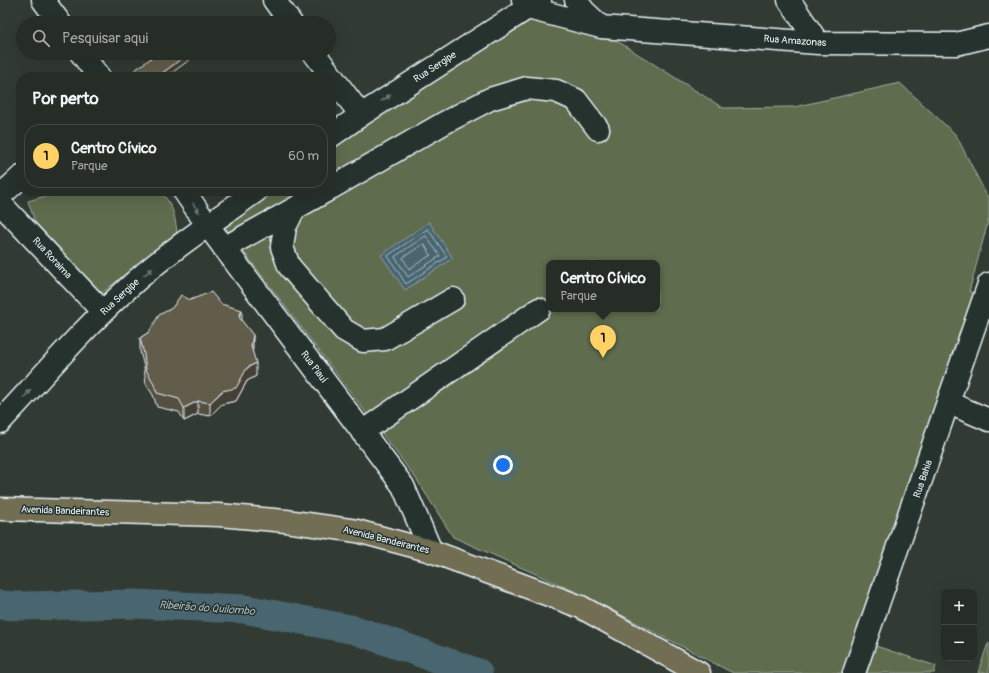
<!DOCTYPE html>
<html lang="pt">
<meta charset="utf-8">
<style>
body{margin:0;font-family:Pangolin,sans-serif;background:#2e342e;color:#f1f3f6}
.controls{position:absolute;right:12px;bottom:12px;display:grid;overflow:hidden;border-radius:8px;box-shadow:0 4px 16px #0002}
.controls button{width:36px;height:36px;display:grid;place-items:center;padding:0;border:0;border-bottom:1px solid #424843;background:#262c26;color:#f1f3f6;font:20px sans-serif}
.you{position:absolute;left:503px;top:465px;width:14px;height:14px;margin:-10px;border:3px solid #fff;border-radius:50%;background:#1a73e8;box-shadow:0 0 0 6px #1a73e833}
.badge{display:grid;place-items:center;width:26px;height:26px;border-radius:50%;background:#ffd166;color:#111;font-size:13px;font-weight:700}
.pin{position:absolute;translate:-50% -33px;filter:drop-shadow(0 1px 2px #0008)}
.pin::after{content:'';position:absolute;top:21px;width:14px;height:12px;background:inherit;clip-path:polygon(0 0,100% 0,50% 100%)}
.popup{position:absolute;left:546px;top:260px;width:114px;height:52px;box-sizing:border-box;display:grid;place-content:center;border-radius:8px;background:#262c26;filter:drop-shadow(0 1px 3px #0005);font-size:13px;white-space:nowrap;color:#a4a7a7}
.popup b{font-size:15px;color:#f1f3f6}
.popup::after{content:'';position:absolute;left:50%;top:100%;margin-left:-8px;border:8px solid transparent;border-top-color:#262c26}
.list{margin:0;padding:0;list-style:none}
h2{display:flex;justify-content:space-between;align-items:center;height:52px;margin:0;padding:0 16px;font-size:17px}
h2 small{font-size:13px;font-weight:400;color:#a4a7a7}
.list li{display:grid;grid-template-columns:26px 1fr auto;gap:12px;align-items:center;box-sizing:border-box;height:64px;margin:0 8px 8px;padding:0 8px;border:1px solid #424843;border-radius:16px}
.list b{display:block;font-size:15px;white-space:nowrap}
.list p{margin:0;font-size:13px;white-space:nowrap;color:#a4a7a7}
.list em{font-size:13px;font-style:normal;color:#a4a7a7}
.icon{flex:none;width:22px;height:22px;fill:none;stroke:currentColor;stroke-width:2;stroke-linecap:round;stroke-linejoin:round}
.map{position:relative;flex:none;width:989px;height:673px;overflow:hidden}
.search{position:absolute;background:#262c26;box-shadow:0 4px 16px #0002;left:16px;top:16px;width:320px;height:44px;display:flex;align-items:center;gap:10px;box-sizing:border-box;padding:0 14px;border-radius:22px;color:#a4a7a7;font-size:15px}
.panel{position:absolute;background:#262c26;box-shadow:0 4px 16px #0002;left:16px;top:72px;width:320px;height:124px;border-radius:16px}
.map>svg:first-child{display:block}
</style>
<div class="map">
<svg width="989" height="673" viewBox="0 0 989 673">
<rect width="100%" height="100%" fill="#323b33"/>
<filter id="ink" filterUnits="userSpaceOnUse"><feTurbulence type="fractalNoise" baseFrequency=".025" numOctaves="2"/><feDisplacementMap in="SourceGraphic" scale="8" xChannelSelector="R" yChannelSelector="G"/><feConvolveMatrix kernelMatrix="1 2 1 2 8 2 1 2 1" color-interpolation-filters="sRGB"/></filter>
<g filter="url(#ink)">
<path fill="#5e6c4d" stroke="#a3aea2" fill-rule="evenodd" d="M533,11L603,32L723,108L794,107L900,83L956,135L989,200V218L969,292H987L864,642L936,666L934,673H733L585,596L453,537L417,480L225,227L273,191H331V146ZM549,263H657V309H549Z
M64,191H159C172,202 175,215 177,232L102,293L35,222L28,201Z
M989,643V673H978L987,646Z"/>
<path fill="#4a6670" stroke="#899ea6" d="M429,222L453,258L405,290L381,255Z"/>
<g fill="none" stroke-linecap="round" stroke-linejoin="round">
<path stroke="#a9b9c2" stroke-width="1" d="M428,229L447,257L406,284L388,256Z
M426,236L440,256L408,277L395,257Z
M424,244L431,255L409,269L403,258Z"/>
<path stroke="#4a6670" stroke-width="29" d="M0,605L19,606L134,604L244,609L355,630L478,673"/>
<g stroke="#e8f1f8" stroke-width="25">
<path id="minor" d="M43,0L60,23
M274,0L291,23
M523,0L528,8L601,27L818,43L956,44L989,36
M576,0L584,11L600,26
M789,0L818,43
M81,53L99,77
M314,53L361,115
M331,136L361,115L540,0
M331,188L444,123L490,99L527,88L556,91L576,100L598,129
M184,191L208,226L403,486L431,551
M0,196L21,177
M0,203L103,312
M294,209L285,227L282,247L289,266L344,330L363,341L385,339L453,299
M224,248L326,191
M949,403L989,420
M0,422C42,377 82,330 128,288C167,252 213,222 256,191
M362,432L539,309
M854,673L989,284"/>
</g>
<g stroke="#e8f1f8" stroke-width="25">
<path id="major" d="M0,509L219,515L286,521L357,531L431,551L581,607L699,673"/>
</g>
<use href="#minor" stroke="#26332d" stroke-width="22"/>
<use href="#major" stroke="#726e52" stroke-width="22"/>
</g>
<path fill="#545040" stroke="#e8f1f8" d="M190,300L221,304L242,320L253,348L252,351L256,376L247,381L236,401L222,404L210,416L198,414L184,421L179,412L157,407L153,395L146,384L144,367L140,351V338L149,332Z"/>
<path fill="#454134" stroke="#e8f1f8" d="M189,53H199L166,77H157Z
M242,310V323L239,317Z
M253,335V348L251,359V346Z
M256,363V376L247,381L236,401L222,404L210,416V403L247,368Z
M198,401V414L184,421V408Z"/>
<path fill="#625d4b" stroke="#e8f1f8" d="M158,53H189L157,77H130L128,75Z
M211,292L221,304L242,310L239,317L253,335L251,346L256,363L247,368L236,388L222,391L210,403L198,401L184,408L179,399L157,393L153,382L146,370L144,354L140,338L149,332L159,315L172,308L181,295L190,300Z"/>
<defs><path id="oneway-solid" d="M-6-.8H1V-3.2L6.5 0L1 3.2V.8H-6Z"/></defs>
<g fill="#6a7674">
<use href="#oneway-solid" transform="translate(386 98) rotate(-33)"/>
<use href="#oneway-solid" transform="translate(196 208) rotate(57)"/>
<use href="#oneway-solid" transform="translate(148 272) rotate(-40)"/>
<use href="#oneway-solid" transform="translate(27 394) rotate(-47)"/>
</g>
</g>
<g text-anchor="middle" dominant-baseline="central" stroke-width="3" stroke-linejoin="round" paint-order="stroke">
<g font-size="10" fill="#e8f1f8" stroke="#26332d">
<text transform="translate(795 41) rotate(4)">Rua Amazonas</text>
<text transform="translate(435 67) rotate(-33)">Rua Sergipe</text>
<text transform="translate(52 258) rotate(47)">Rua Roraima</text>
<text transform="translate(120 297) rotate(-43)">Rua Sergipe</text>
<text transform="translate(314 367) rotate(53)">Rua Piauí</text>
<text transform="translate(923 479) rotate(-71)">Rua Bahia</text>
<text transform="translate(65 511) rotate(2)">Avenida Bandeirantes</text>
<text transform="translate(386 540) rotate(14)">Avenida Bandeirantes</text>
</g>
<g font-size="11" font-style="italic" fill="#a9b9c2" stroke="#26332d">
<text transform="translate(207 608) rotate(4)">Ribeirão do Quilombo</text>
</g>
</g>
</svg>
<div class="controls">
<button>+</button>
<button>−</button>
</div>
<div class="you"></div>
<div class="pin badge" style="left:603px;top:358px">1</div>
<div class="popup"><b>Centro Cívico</b>Parque</div>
<div class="search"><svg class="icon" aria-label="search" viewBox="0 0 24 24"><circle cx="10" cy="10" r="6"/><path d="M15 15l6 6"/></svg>Pesquisar aqui</div>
<section class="panel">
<h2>Por perto<small></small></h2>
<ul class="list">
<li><span class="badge">1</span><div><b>Centro Cívico</b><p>Parque</p></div><em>60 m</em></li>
</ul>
</section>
</div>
